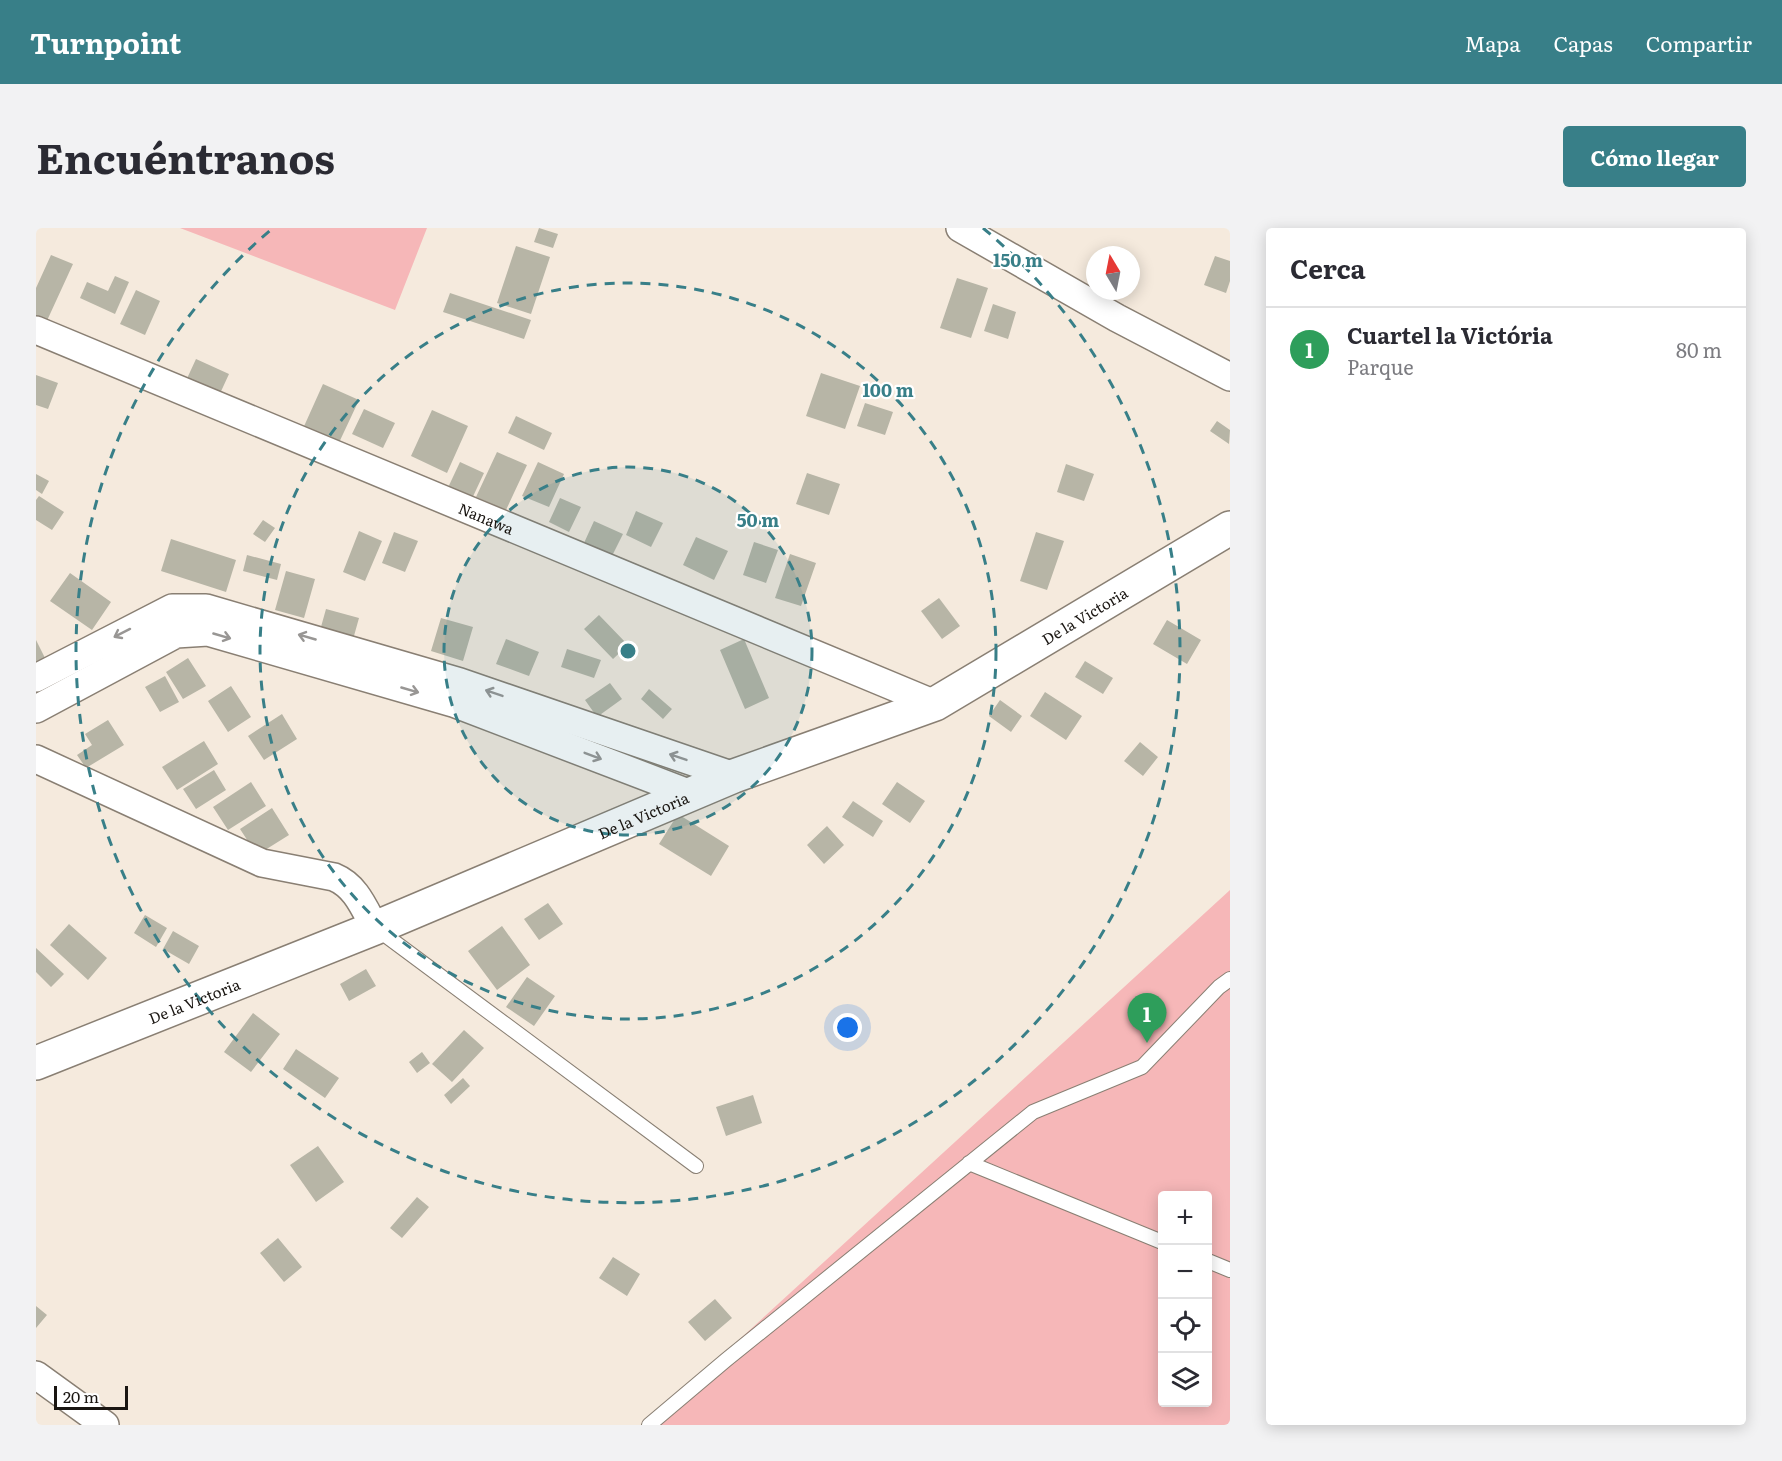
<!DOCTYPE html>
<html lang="es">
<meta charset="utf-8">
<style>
body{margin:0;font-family:Literata,serif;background:#f2f2f3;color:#2b2b33}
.controls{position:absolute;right:18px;bottom:18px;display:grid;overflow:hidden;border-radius:6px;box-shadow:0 3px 15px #0003}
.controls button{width:54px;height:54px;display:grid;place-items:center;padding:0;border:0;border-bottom:2px solid #e1e1e2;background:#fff;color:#2b2b33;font:30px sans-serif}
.compass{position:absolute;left:1050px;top:18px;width:54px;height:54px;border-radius:50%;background:#fff;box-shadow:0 3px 15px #0003;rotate:350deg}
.scale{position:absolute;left:18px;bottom:15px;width:74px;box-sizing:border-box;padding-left:6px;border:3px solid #1a1612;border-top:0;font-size:16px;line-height:21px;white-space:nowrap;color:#1a1612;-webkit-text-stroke:4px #fff;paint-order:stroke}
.you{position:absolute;left:812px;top:800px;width:21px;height:21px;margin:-15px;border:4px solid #fff;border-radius:50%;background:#1a73e8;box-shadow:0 0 0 9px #1a73e833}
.badge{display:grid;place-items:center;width:39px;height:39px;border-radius:50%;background:#387f88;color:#fff;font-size:20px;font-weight:700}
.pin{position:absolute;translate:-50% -50px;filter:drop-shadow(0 2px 3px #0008)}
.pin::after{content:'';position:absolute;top:32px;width:21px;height:18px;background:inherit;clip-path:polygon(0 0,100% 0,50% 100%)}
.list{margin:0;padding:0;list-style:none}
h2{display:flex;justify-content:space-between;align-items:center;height:78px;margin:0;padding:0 24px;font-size:26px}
h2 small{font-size:20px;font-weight:400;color:#7c7c81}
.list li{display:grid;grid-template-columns:39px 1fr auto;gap:18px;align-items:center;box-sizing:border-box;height:84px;padding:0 24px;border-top:2px solid #e1e1e2}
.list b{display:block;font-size:22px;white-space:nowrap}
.list p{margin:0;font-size:20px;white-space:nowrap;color:#7c7c81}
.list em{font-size:20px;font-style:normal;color:#7c7c81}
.icon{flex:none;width:33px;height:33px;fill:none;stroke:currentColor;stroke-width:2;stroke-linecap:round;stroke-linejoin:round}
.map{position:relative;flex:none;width:1194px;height:1197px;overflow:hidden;border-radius:6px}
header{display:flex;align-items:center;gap:36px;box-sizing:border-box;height:84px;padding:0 30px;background:#387f88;color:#fff}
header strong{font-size:28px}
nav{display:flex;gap:33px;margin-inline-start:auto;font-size:21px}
.intro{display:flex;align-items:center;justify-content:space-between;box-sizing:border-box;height:144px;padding:0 36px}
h1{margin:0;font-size:42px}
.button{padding:15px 27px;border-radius:6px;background:#387f88;color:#fff;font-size:21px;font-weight:700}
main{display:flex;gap:36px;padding:0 36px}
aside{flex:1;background:#fff;border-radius:6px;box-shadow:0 3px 15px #0003}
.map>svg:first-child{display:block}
</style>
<header>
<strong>Turnpoint</strong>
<nav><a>Mapa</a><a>Capas</a><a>Compartir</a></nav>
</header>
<div class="intro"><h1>Encuéntranos</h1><a class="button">Cómo llegar</a></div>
<main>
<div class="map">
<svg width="1194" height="1197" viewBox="0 0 1194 1197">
<rect width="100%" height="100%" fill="#f5eadd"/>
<path fill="#f6b7b8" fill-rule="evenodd" d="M144,0H391L359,82Z
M1194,662V1197H610ZM1126,968H1172V1174H1126Z"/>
<path fill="#b7b5a6" d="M503,0L522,6L517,20L498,14Z
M480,18L514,29L495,86L461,75Z
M15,27L37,36L9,97L0,93V60Z
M1179,28L1194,33V53L1190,65L1168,57Z
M79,48L93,54L79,86L44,70L51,54L72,63Z
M921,50L952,60L935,110L904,100Z
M100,62L124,73L109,107L84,96Z
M414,65L495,92L488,111L407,84Z
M957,76L980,84L972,111L948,103Z
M160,131L193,146L181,172L148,157Z
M785,145L824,158L809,201L770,188Z
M0,147L22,155L12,181L0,177Z
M287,156L323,172L300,221L265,205Z
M829,175L857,184L849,207L821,198Z
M328,181L359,195L347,220L316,206Z
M396,182L432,198L411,245L375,228Z
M480,188L516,205L508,222L472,205Z
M1181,193L1194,202L1193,216L1174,203Z
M461,224L491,237L470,282L440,269Z
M424,234L448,245L433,277L409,266Z
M502,234L528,246L513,279L486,268Z
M1030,236L1058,246L1048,273L1021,264Z
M771,245L804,256L793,287L760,276Z
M0,246L13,253L6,266L0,262Z
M3,268L28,284L16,302L0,292V272Z
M524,270L545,279L533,304L513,294Z
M600,283L627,295L615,319L590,307Z
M227,292L239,300L229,314L217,306Z
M558,293L587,306L576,328L548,315Z
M323,303L346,313L329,353L307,344Z
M358,304L382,313L369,344L346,335Z
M1000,304L1028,313L1011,362L984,353Z
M660,309L692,323L678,352L647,337Z
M135,311L200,332L190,364L125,343Z
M718,314L742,322L730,355L707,347Z
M754,326L780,335L765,378L739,370Z
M211,327L245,336L241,352L207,343Z
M250,343L279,351L268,390L239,382Z
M34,345L75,374L56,402L14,373Z
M903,370L924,398L906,411L885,383Z
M290,381L323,390L316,415L283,406Z
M563,387L592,417L577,431L548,401Z
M405,390L437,399L427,433L395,423Z
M1131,392L1165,412L1151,436L1117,416Z
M470,411L503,424L493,448L460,436Z
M708,411L733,470L709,481L684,422Z
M0,412L9,430L0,434Z
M531,421L565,432L558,450L525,439Z
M152,430L170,458L147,471L130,444Z
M1049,433L1077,450L1067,466L1039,449Z
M129,448L143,474L124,484L109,459Z
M574,455L586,471L561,489L549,472Z
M195,458L215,489L192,504L172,473Z
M613,461L636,481L627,491L605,471Z
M1009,464L1046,488L1030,512L994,488Z
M964,472L986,488L975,504L953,488Z
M246,486L261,511L228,532L212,508Z
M72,492L88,517L50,540L41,527L56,517L49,506Z
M168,513L182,536L141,562L126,539Z
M1104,514L1122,529L1107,548L1088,533Z
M178,542L190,562L160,581L147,561Z
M215,554L230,578L192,602L177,579Z
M861,554L889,573L874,595L846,576Z
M817,573L847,593L837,609L806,589Z
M236,580L253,607L221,627L204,601Z
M642,586L693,618L675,648L623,616Z
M791,598L808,617L788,636L771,617Z
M512,675L527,696L503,712L488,691Z
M109,687L131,700L120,719L98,705Z
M33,696L71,730L52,752L14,717Z
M466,698L494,737L461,762L432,723Z
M137,703L163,718L153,736L127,721Z
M0,720L28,746L15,759L0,744Z
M330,741L340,758L313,773L304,756Z
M491,749L519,768L498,798L470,779Z
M217,785L244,806L215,844L188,824Z
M428,802L448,820L416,854L396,836Z
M260,821L303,850L289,870L247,841Z
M386,824L394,835L381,845L373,834Z
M427,850L434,858L415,876L408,867Z
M717,867L726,895L690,908L680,879Z
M282,918L308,954L280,974L254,937Z
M381,969L393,979L366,1010L354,1000Z
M242,1010L266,1039L248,1054L224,1025Z
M577,1029L604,1046L591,1068L563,1050Z
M679,1071L696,1090L669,1113L652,1094Z
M0,1078L11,1087L0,1100Z"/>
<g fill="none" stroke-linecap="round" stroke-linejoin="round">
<g stroke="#897f73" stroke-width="16">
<path id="lane" d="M341,701L660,938
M933,935L1126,1014
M1172,1033L1194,1042
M613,1197L690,1132L997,884L1106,839L1183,759L1194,751"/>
</g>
<g stroke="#897f73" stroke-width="30">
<g id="street">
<path d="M924,0L1081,90L1194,149"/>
<path id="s1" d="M0,102L899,476"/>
<path d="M0,450L136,380H170L424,454L698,548"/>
<path d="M0,481L140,406L172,404L417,475L655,566"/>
<path d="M0,531L226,635L298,649C320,658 328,680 339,700"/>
<path d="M0,1147L69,1197"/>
</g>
</g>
<g stroke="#897f73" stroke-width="36">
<g id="secondary">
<path id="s2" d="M0,835L339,700L698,548L899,476L1194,300"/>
</g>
</g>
<use href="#lane" stroke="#fff" stroke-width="14"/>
<use href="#street" stroke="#fff" stroke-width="27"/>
<use href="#secondary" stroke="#fff" stroke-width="33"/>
</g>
<defs><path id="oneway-shaft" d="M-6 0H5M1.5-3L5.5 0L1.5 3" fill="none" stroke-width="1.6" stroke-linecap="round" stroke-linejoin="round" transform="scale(1.5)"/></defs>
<g stroke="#989694">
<use href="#oneway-shaft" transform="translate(86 405) rotate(153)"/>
<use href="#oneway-shaft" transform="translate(186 408) rotate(16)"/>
<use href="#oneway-shaft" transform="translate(271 409) rotate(-164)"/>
<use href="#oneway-shaft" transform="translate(374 462) rotate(16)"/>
<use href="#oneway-shaft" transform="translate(458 465) rotate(-161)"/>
<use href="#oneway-shaft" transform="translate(557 528) rotate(21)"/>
<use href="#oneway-shaft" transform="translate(642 529) rotate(-161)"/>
</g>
<circle cx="592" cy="423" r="184" fill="#387f88" fill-opacity=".12"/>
<g fill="none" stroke="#387f88" stroke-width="3" stroke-dasharray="10 8">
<circle cx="592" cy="423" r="184"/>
<circle cx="592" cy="423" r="368"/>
<path d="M947 0A552 552 0 1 1 237 0"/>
</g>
<g text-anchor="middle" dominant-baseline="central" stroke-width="4.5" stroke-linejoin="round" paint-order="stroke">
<g font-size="15" fill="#1a1612" stroke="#fff">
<text stroke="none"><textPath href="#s1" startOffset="488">Nanawa</textPath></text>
<text stroke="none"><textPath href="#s2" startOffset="1142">De la Victoria</textPath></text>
<text stroke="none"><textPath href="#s2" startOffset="656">De la Victoria</textPath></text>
<text stroke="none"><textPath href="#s2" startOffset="170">De la Victoria</textPath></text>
</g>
</g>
<circle cx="592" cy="423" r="9" fill="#387f88" stroke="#fff" stroke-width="3"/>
<g font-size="18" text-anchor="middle" font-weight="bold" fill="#387f88" stroke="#fff" stroke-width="4.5" stroke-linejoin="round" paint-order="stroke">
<text x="982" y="39">150 m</text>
<text x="852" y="169">100 m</text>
<text x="722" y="299">50 m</text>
</g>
</svg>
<div class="controls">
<button>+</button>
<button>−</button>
<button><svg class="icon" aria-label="locate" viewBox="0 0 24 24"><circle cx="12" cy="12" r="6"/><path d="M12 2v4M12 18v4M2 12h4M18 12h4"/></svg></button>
<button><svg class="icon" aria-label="layers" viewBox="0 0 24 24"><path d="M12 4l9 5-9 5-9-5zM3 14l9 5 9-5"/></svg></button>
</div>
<svg class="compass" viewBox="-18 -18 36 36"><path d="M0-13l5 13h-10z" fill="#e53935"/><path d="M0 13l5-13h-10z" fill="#7c7c81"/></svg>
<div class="scale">20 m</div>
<div class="you"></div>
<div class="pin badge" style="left:1111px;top:815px;background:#2e9e5b">1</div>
</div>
<aside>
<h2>Cerca<small></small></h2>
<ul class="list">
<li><span class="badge" style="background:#2e9e5b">1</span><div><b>Cuartel la Victória</b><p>Parque</p></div><em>80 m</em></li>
</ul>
</aside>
</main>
